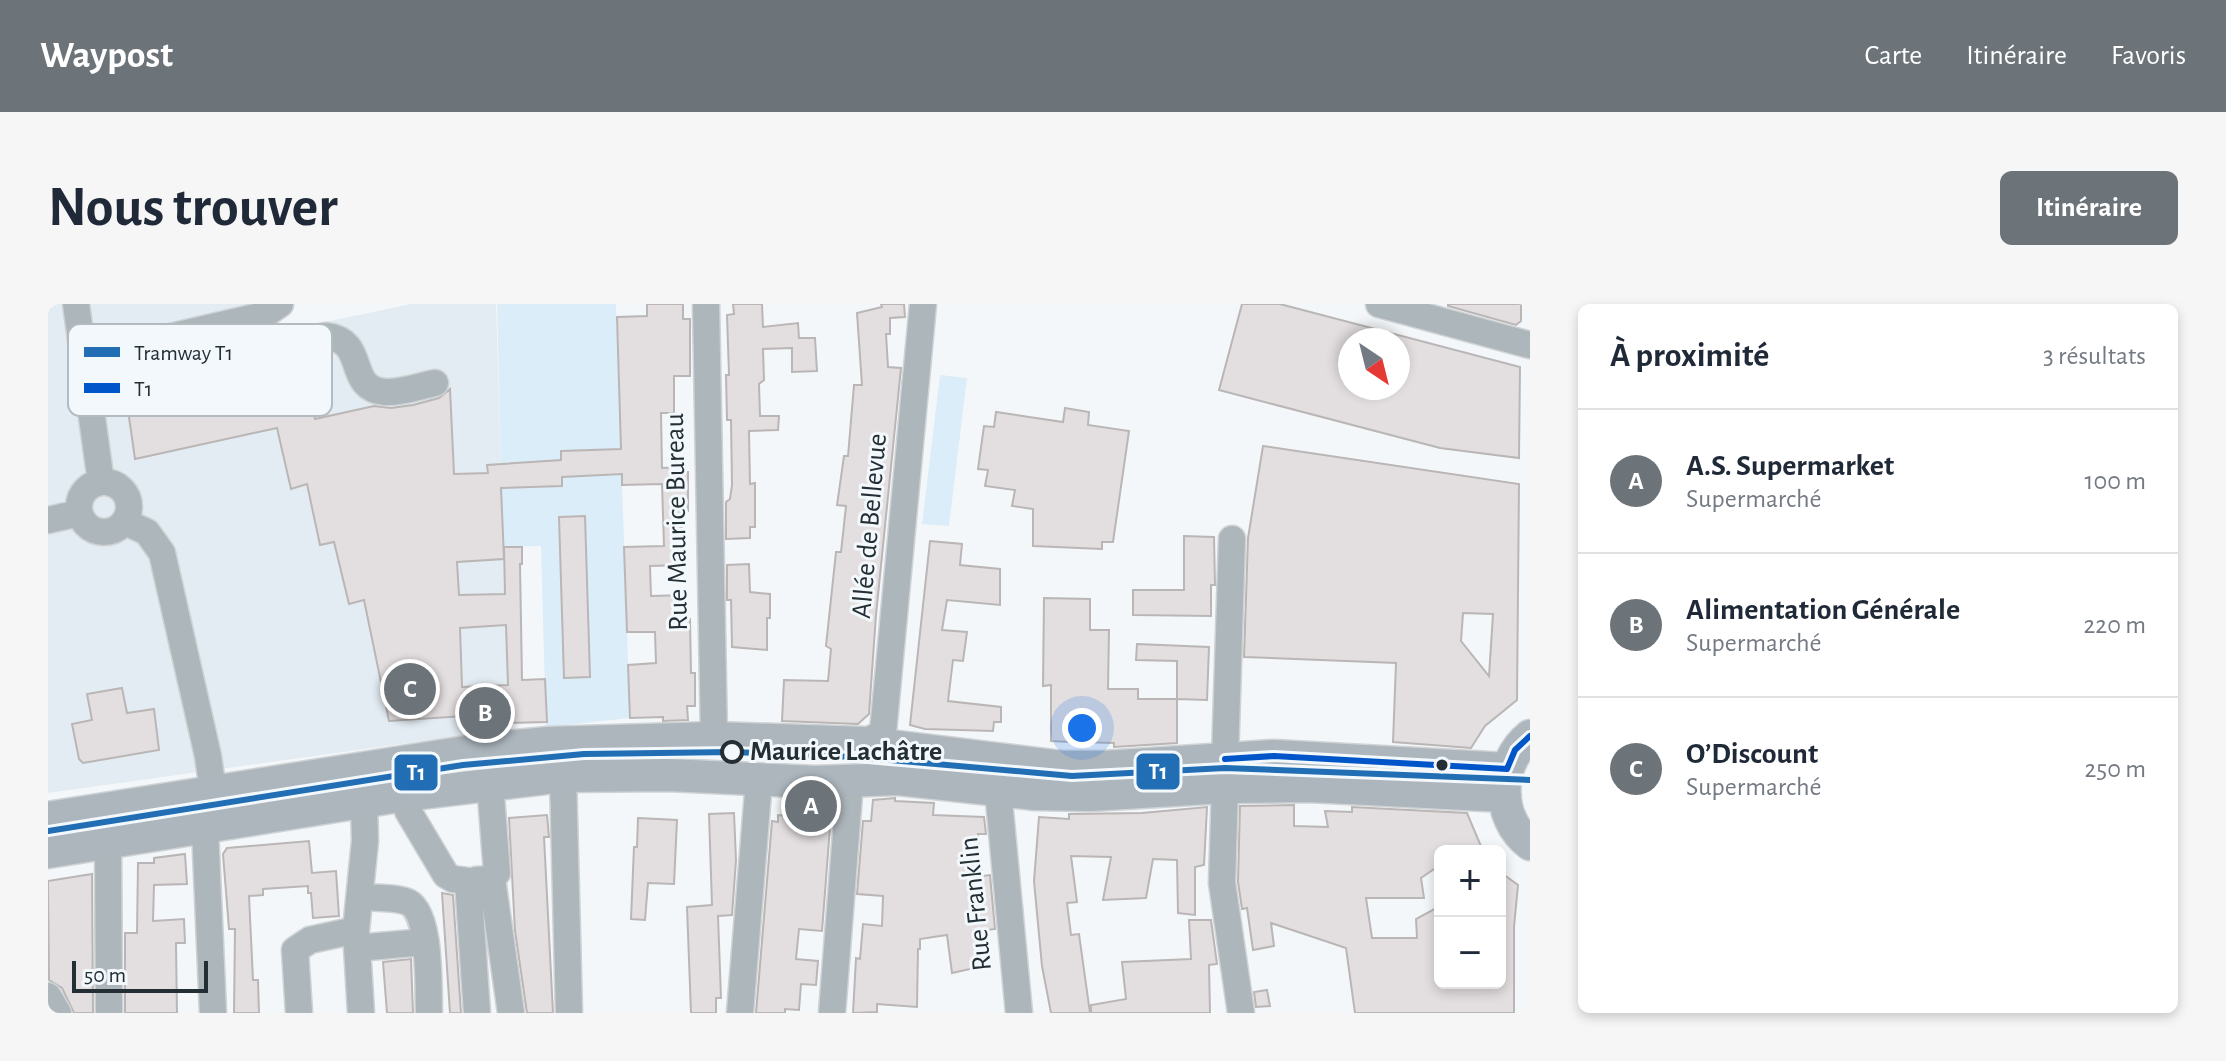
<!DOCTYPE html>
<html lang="fr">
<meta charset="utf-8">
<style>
body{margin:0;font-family:"Alegreya Sans",sans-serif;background:#f6f6f7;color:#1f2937}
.controls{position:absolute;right:24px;bottom:24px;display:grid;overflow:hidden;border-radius:12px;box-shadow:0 4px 12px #0003}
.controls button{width:72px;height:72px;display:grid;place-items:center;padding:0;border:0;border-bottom:2px solid #e0e1e3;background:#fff;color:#1f2937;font:40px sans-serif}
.compass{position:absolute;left:1290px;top:24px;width:72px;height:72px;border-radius:50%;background:#fff;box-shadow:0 4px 12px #0003;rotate:145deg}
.scale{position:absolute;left:24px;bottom:20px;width:136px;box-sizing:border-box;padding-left:8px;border:4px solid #232e35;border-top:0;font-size:22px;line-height:28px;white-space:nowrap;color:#232e35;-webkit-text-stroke:6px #f2f8fb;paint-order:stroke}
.you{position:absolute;left:1034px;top:424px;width:28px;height:28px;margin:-20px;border:6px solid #fff;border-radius:50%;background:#1a73e8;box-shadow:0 0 0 12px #1a73e833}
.badge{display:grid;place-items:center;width:52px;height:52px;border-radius:50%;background:#6c747a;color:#fff;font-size:26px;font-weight:700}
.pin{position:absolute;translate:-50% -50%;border:4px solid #fff;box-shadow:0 2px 8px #0006}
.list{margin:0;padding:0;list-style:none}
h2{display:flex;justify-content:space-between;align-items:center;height:104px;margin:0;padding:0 32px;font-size:34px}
h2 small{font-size:26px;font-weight:400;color:#747a83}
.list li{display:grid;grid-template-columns:52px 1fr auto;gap:24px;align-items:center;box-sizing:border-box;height:144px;padding:0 32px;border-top:2px solid #e0e1e3}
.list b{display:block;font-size:30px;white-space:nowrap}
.list p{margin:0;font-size:26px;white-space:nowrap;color:#747a83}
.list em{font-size:26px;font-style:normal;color:#747a83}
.map{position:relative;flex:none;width:1482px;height:709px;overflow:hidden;border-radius:12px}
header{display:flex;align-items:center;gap:48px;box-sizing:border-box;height:112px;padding:0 40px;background:#6c747a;color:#fff}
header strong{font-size:38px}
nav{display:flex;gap:44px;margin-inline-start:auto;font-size:28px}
.intro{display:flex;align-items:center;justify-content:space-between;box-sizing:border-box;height:192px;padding:0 48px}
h1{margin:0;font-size:56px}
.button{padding:20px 36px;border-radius:12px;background:#6c747a;color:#fff;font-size:28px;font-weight:700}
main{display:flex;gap:48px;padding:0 48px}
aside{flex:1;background:#fff;border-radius:12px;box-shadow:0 4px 12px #0003}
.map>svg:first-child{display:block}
</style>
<header>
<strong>Waypost</strong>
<nav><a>Carte</a><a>Itinéraire</a><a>Favoris</a></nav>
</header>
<div class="intro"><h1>Nous trouver</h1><a class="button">Itinéraire</a></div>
<main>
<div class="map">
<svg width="1482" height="709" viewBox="0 0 1482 709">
<rect width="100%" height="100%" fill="#f4f7f9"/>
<path fill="#e3ecf2" d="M0,0H233L216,31L363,0H448L461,425L0,489Z"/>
<path fill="#dbedf8" d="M449,0H568L582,414L498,423L493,242L455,243Z
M892,71L919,74L901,222L874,220Z"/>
<path fill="#e3dedf" stroke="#bab6b6" stroke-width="2" fill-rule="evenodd" d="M599,0H635V15H642V72H626V109H613L614,164L637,163V168H640V207H633L635,261L602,262L603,292L639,291L638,315H642L643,369H647V402H639L640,416L615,417V413L582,414L580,361L608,359L607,328H579L576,243L616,242L614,180L574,181V170L514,173V182L453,184L456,255L409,258L411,291L457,290L456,243H474V260H472L474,376L497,375L499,418L461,419V414L416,415V412L341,417L316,296L301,300L286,238L272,241L259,180L243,185L229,124L87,155L78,92L254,54L267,115L326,102L343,104L365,101L391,94L402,85L406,170L440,169L439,161L513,156V147L573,145L569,13L599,12ZM458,321L460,381L414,383L412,324Z
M685,0H714L715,23L750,19L751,34H767L769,67L744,68V44L715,45L716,76L711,80L712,112H731L730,126L701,127L702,180L707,179V223H702V234L678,235V198L682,195L684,181L683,116H679L678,71H681L679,11L686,10Z
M833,0H856L857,13L842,14V30H838L840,63L853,64L828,311L821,410L810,420L734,417L736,376L780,377L783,345L778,342L788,248H793L798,202L789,201L796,152H800L806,81H814L809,9L834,3Z
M1194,0H1232L1472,63L1471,154L1392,144L1171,86ZM1302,36H1350V84H1302Z
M1400,0H1473V17L1468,21L1400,2Z
M1017,104L1041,108L1040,121L1081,127L1065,238H1054V245L985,242V205L964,202L967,186L937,182L940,166L930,165L936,122L946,123L948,108L1015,118Z
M1215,142L1471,180L1469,396L1437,422L1423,444L1345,438L1348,359L1196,353L1200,234ZM1415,309L1445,310L1441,372L1413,337Z
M537,212L542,373L516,374L511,213Z
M1136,232L1166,233L1167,281H1163V312L1085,311V286H1136Z
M882,237L914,240L912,261L952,265V301L899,296L894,326L919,328L915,357L905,356L900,397L953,403V418H946L945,427L877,425L862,421Z
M701,260L702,288L722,290V314H719V346L684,343L683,296H679V261Z
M996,294L1042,295V326H1061L1060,385H1090V395H1129V439L1066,443V439L1029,438L1026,435L1022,438L1003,437V381L995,382Z
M1089,340L1161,343L1159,396L1129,395V357L1088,356Z
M74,384L79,409L106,405L111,446L35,459L31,455L24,420L44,416L39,390Z
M847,494V497L886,499L885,511L936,513L938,530H930L934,572L942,571L947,625L926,628L931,663L904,669L899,631L872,635V645H870L869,703L829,700V708L805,709L808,654L812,655L815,620L834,622L835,592L809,590L815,517H823L825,496Z
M741,496L784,497L774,627L751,625L748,655L770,657L768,681L753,680L751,706L737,705V709H708L724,517L730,518V511L740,512Z
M1246,501V522L1280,523L1277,507L1304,508V503L1419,509L1435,547H1392V561L1373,574L1376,594H1318L1324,634H1369L1368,615L1392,602V679H1452V568L1470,581L1466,623V709H1307L1298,644L1223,619L1226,642L1205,646L1199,604L1194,605L1190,578L1192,502Z
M1159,503L1156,561L1147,563V611L1130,609L1129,556L1105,555L1098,594L1055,596L1063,553L1023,552L1029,598L1019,599L1023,631L1031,630L1042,709H1003L994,662L986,577L991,513L1021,515V510L1094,509Z
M686,509L688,556L684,611L670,612L673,694H668V709H643L639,603L664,601L661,510Z
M499,511L501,533H496L505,709H479L467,627L461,514Z
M590,514L629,516L626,580L600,579L597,616L583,615L586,543H589Z
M261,537L264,569L288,567L291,612L265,614L263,589H260V582L215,585V591L201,592L205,676H210L211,709H186L187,625H181L175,550L179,544Z
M137,550L139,580L106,581L105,617L136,615L137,639H128L129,709H77V629H89L90,559H106V554Z
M44,570L45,709H26L14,684L1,676L0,577Z
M394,589L405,591L413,709H402Z
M1141,616H1163L1169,660L1161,661L1162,709H1043V701L1078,695L1074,658L1143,655Z
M363,655L365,709H339L335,658Z
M1219,686L1222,702L1208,703L1206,688Z"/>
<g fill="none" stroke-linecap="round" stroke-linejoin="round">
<g stroke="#cfd3d5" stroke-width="29">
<path id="minor" d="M28,0L53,178
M658,0L666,434
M1331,0L1482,41
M36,53L216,11L232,0
M40,84L278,32C321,37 296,84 337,88C352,89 372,82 387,79
M31 203a25 25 0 1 1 50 0a25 25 0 1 1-50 0Z
M0,216L31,209
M77,218L99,228L114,249L160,452L165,487
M817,439L835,428L875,0
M1177,455L1184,235
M515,472L521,709
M1177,483L1174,579L1193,709
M950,486L971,709
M357,491L360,507L398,571L405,575L420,577L429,709
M157,524L165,709
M60,540L61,709
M444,575L463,709
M428,576L444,575L449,569L442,479
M312,593C326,594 343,593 357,597C384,604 380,685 381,709
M309,644L377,638
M0,692L10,709
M251,709L247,646L262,636L308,626
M313,709L308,626L317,537L316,497
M692,709L711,476
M784,709L802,478"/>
</g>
<g stroke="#cfd3d5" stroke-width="35">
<path id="major" d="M1482,432C1449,459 1447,513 1482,540
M0,514L437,445L500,439L666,434L817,439L1014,463H1056L1226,452L1459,465
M0,548L357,491L515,472L621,471L767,478L850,475L987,490L1042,491L1177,483L1261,482L1457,492"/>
</g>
<use href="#minor" stroke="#adb6bb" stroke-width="26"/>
<use href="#major" stroke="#adb6bd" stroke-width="32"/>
<g stroke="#f2f8fb" stroke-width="12">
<path id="bus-1" d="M1177,455L1226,452L1459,465L1467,446L1482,432"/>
</g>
<use href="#bus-1" stroke="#0055c8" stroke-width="6"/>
<g stroke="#f2f8fb" stroke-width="12">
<path id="tram-1" d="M0,527L415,461L536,450L684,448L808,453L1024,472L1177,464L1482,476"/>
</g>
<use href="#tram-1" stroke="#216eb4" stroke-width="6"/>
</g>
<circle fill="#f2f8fb" stroke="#232e35" stroke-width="4" cx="684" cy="448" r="10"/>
<circle fill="#232e35" stroke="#f2f8fb" stroke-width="3" cx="1394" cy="461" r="7"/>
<g text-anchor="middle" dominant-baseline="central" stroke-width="6" stroke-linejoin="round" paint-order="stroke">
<g font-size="28" fill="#232e35" stroke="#f2f8fb">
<text transform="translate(629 218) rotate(-91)">Rue Maurice Bureau</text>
<text transform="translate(822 222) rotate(-85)">Allée de Bellevue</text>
<text transform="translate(928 600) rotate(-96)">Rue Franklin</text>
</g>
<g font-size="28" font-weight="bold" fill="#232e35" stroke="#f2f8fb" text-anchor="start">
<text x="702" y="448">Maurice Lachâtre</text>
</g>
</g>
<rect x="20" y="20" width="264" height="92" rx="12" fill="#f2f8fb" stroke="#b4bbc0" stroke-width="2"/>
<rect x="36" y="43" width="36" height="10" fill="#216eb4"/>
<rect x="36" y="79" width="36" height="10" fill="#0055c8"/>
<g font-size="22" fill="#232e35">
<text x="86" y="56">Tramway T1</text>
<text x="86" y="92">T1</text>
</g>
<g stroke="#f2f8fb" stroke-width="3">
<rect x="1087" y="448" width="46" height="39" rx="8" fill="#216eb4"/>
<rect x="345" y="449" width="46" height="39" rx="8" fill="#216eb4"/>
</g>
<g font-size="22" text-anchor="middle" font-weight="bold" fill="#fff">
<text x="1110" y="475">T1</text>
<text x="368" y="476">T1</text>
</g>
</svg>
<div class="controls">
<button>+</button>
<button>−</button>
</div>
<svg class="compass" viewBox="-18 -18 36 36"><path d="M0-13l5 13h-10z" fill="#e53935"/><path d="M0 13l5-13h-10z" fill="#747a83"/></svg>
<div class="scale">50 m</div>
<div class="you"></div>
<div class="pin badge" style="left:763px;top:502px">A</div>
<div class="pin badge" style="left:437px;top:409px">B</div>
<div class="pin badge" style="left:362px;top:385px">C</div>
</div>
<aside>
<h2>À proximité<small>3 résultats</small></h2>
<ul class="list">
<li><span class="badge">A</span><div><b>A.S. Supermarket</b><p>Supermarché</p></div><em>100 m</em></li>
<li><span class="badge">B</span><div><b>Alimentation Générale</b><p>Supermarché</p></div><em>220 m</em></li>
<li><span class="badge">C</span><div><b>O’Discount</b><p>Supermarché</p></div><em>250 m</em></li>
</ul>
</aside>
</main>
